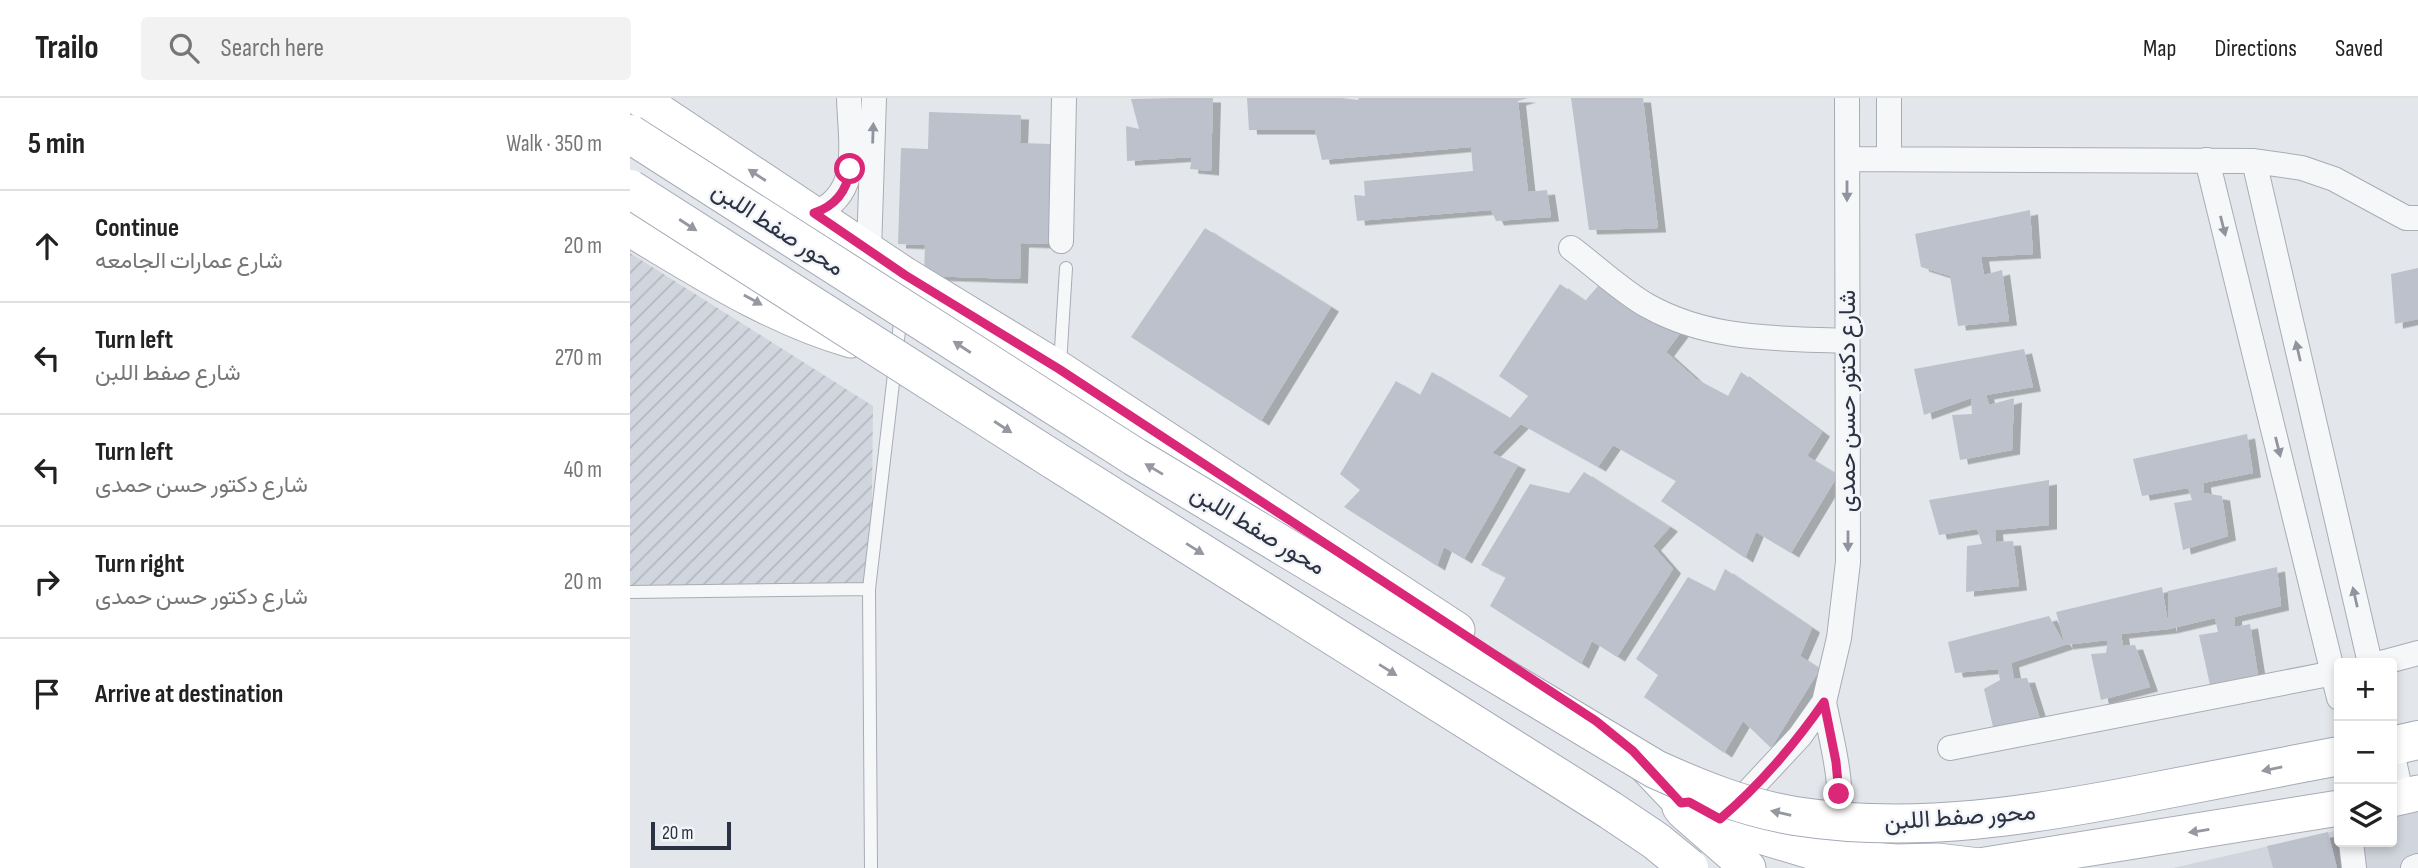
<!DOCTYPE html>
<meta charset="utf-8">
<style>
body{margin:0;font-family:"Sofia Sans Condensed",Vazirmatn,sans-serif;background:#f2f2f2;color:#222}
.controls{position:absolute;right:21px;bottom:21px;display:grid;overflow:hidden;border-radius:7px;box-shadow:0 4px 10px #0003}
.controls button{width:63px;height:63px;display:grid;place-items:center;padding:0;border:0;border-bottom:2px solid #e0e0e0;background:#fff;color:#222;font:35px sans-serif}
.scale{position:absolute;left:21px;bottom:18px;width:80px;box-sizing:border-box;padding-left:7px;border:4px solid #2b3243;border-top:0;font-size:19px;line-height:24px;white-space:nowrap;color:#2b3243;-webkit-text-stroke:5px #f3f5f8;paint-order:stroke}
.stop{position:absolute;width:21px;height:21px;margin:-16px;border:5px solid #db2777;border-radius:50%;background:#fff}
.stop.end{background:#db2777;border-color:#fff;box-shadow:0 2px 7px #0008}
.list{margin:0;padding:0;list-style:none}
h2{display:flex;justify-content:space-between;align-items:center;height:91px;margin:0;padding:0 28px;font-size:30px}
h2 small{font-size:23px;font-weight:400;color:#767676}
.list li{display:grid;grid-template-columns:46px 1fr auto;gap:21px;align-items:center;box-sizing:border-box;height:112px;padding:0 28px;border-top:2px solid #e0e0e0}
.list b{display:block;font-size:26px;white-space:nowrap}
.list p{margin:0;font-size:23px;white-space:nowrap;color:#767676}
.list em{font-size:23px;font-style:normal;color:#767676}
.icon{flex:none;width:38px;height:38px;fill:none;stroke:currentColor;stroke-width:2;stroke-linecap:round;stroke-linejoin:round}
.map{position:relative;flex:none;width:1788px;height:770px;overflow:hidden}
header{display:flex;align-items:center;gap:42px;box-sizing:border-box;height:98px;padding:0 35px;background:#fff;border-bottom:2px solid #e0e0e0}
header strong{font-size:33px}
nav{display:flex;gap:38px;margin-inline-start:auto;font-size:24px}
.search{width:490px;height:63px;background:#f2f2f2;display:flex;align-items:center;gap:18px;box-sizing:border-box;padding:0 24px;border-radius:7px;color:#767676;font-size:26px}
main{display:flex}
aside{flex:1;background:#fff}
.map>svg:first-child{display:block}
</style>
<header>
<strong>Trailo</strong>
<div class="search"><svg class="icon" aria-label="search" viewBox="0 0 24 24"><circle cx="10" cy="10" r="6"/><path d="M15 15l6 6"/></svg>Search here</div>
<nav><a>Map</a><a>Directions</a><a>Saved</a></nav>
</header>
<main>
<aside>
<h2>5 min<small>Walk · 350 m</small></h2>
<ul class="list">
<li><svg class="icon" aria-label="ahead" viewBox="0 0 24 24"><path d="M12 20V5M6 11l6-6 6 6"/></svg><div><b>Continue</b><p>شارع عمارات الجامعه</p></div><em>20 m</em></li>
<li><svg class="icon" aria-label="left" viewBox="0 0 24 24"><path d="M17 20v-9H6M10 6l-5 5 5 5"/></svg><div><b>Turn left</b><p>شارع صفط اللبن</p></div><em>270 m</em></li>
<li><svg class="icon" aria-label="left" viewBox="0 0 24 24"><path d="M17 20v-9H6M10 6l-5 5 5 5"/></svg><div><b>Turn left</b><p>شارع دكتور حسن حمدى</p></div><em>40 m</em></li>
<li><svg class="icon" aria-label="right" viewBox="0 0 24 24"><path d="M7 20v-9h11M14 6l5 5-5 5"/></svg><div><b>Turn right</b><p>شارع دكتور حسن حمدى</p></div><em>20 m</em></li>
<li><svg class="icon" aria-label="arrive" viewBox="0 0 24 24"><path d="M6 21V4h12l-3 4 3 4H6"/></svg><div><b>Arrive at destination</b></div></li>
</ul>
</aside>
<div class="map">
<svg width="1788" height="770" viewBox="0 0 1788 770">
<defs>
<pattern id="industrial-furrows" width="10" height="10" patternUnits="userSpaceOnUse" patternTransform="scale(1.75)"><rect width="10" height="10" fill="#d1d5dd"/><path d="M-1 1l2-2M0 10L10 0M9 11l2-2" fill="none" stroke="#b4b7bf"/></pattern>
<filter id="shadow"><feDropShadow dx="8" dy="4.5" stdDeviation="0" flood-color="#0004"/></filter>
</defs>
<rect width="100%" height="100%" fill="#e3e6eb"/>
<path fill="#d1d5dd" d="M1788,713V770H1543L1709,732V744H1762V719Z"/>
<path fill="url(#industrial-furrows)" d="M0,155L243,308L241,489L0,490Z"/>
<path fill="#bdc1cb" filter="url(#shadow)" d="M545,0H583L581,73L560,71L562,59L497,63L496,28L509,31L501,1Z
M617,0H712L728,2L729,0H898L888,3L898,94L917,92L921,119L866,123L861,112L727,123L724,97L735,98L734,83L843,73L841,49L692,62L685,32H619Z
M941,0H1013L1028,130L959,132Z
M299,14L391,17L390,45L421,46L419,146L391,145L390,181L294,178L295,147L268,146L271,50L298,51Z
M1400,112L1403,156L1351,159L1354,177L1372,172L1379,223L1328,228L1320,178L1291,169L1285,136Z
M575,130L701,209L631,323L501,239Z
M1788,170V221L1765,226L1761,176Z
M930,186L955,203L968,188L1051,234L1036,254L1066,281L1098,298L1111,274L1192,334L1177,358L1208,377L1161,455L1126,434L1115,460L1031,403L1046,383L983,347L968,369L891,326L862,355L888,367L834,461L814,449L807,468L714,409L730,392L710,376L766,283L790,297L802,274L880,320L898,298L869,278Z
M1394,251L1403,289L1356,297L1359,307L1384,300L1382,352L1330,362L1322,317L1342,316L1341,300L1294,317L1284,271Z
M1617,336L1623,375L1573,385L1574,395L1592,398L1598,438L1553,452L1544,405L1562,402L1558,390L1512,398L1503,361Z
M954,374L1040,429L1023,448L1043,471L987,559L962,543L951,566L860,508L876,479L851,467L900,386L939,395Z
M1419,382V427L1365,432L1366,444L1383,443L1389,488L1336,494L1337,448L1352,446L1347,431L1309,437L1299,402Z
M1647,469L1651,508L1604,519L1605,529L1620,526L1628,577L1580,587L1569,537L1588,534L1585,520L1539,531L1538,493Z
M1095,471L1182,530L1170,558L1190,571L1141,650L1113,623L1094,655L1014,599L1028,577L1006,561L1058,479L1085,493Z
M1532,489L1539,531L1491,536L1493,548L1505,547L1520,589L1471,602L1461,556L1476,555L1478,542L1435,547L1426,514Z
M1419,518L1435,547L1381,565L1384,581L1397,580L1410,621L1364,633L1354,591L1370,582L1368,571L1325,575L1318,544Z
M1698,734L1707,770H1643L1637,748Z"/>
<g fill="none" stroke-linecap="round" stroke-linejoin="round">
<g stroke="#a8acb5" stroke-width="14">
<path id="lane" d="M430,267L436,170
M0,494L239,491
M241,770L239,491L271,216"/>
</g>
<g stroke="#a8acb5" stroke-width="26">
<path id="street" d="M1259,0V61
M1217,61L1624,63L1672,70L1704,81L1776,120H1788
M1577,62L1709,600
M1624,63L1740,565
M184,115C233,98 220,41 219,0
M431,143L434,0
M941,150C964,167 994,195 1018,208C1081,243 1148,240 1217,243
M239,152L244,0
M1751,565L1788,555
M1194,604C1202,646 1217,693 1205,735
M1320,650L1709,574
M1762,654L1772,699
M1101,712L1170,638L1194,604L1209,540L1218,464L1217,0
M1721,744L1724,770
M1783,770L1788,768"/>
</g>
<g stroke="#a8acb5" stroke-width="37">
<path id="secondary" d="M9,0L275,177L429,271L827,532
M0,131C71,173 141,219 221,242
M1017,669L1051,705L1050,709L1053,713L1118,770
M1762,701L1788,695
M1072,711L1117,734L1197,758L1266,764L1307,763L1349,768L1709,710"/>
</g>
<g stroke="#a3a9b7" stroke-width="40">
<path id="primary" d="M1762,648L1788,642"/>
</g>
<use href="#lane" stroke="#f6f7f9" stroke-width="12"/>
<use href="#street" stroke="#f6f7f9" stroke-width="24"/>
<use href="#secondary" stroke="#fff" stroke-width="35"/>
<use href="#primary" stroke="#fff" stroke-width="38"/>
<g stroke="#a3a9b7" stroke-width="40" stroke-linecap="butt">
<path id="primary-bridge" d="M0,36L505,359L1025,671C1069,691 1116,710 1165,718C1285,737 1405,717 1522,694C1585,682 1647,670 1709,658
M0,91L416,357L980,712L1026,743L1059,770"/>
</g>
<use href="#primary-bridge" stroke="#fff" stroke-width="38"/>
</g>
<defs><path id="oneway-solid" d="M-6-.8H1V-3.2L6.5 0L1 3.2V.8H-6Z" transform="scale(1.75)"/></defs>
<g fill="#90949e">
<use href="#oneway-solid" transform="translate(243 35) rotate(-88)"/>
<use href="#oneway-solid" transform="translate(1217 93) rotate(90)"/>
<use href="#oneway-solid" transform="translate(1593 128) rotate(76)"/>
<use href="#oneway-solid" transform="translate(1668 253) rotate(-103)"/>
<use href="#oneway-solid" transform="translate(1648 349) rotate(76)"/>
<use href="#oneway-solid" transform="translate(1218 443) rotate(90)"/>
<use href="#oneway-solid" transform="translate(1725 499) rotate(-103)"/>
</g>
<g fill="#9598a1">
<use href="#oneway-solid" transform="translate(127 77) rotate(-147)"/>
<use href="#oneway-solid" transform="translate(58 127) rotate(33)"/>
<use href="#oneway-solid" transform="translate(123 202) rotate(29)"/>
<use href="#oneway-solid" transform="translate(332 249) rotate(-147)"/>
<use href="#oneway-solid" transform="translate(373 329) rotate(33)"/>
<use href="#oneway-solid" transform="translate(524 371) rotate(-149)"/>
<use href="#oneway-solid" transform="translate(565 451) rotate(32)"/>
<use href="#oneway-solid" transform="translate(758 572) rotate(32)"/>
<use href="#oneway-solid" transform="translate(1642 671) rotate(169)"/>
<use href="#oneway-solid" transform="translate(1151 715) rotate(-167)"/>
<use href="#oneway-solid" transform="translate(1569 733) rotate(171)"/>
</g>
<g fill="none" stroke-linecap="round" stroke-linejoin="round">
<path stroke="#db2777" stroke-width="9" d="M220,71C217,93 205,108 184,115L275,177L429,271L966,623L1003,653L1051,705L1059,704L1090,721C1130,687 1164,647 1194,604L1206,664L1209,696"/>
</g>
<g text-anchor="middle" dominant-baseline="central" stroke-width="5" stroke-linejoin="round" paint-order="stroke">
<g font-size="24" fill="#2b3243" stroke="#f3f5f8">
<text transform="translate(148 131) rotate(33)">محور صفط اللبن</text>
<text transform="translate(1217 303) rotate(-90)">شارع دكتور حسن حمدى</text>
<text transform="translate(628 432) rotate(31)">محور صفط اللبن</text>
<text transform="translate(1330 719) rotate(-4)">محور صفط اللبن</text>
</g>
</g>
</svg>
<div class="controls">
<button>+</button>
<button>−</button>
<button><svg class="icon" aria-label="layers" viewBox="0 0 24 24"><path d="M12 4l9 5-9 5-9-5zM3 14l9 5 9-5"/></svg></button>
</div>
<div class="scale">20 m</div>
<div class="stop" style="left:220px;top:71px"></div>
<div class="stop end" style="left:1209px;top:696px"></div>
</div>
</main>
